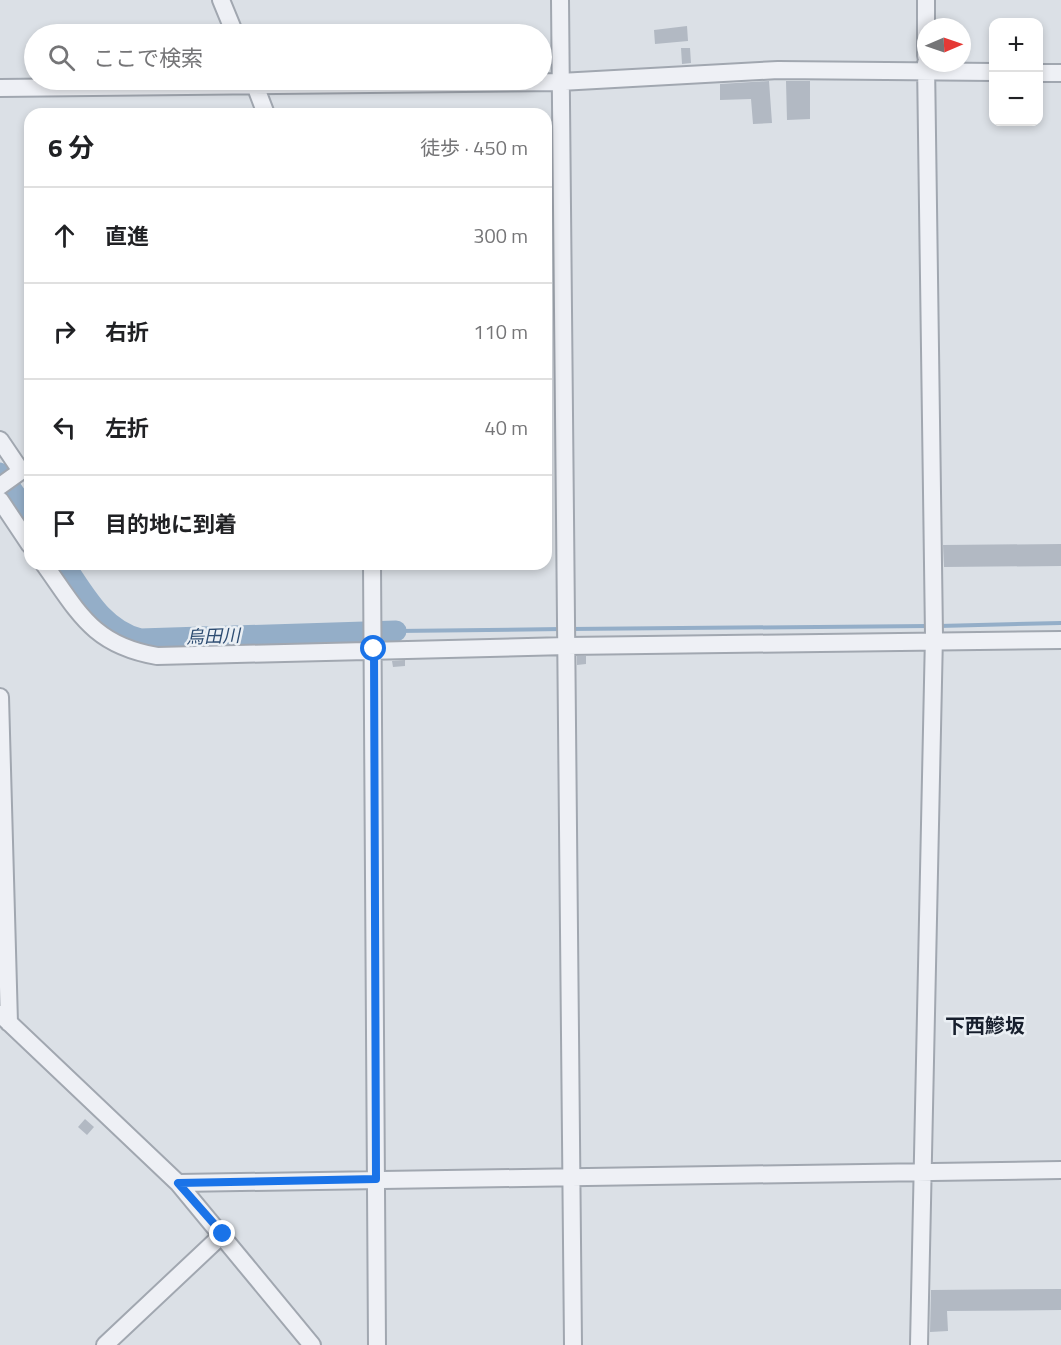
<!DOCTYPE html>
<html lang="ja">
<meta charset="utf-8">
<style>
body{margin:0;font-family:"Titillium Web","Noto Sans JP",sans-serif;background:#f2f2f2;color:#202124}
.controls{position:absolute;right:18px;top:18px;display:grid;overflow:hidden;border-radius:12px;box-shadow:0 3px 9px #0003}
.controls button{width:54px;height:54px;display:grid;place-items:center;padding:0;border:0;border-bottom:2px solid #e0e0e0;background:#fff;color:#202124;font:30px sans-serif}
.compass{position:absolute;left:917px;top:18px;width:54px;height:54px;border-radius:50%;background:#fff;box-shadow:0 3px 9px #0003;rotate:88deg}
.stop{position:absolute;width:18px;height:18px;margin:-14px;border:4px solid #1a73e8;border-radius:50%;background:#fff}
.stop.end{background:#1a73e8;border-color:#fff;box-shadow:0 2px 6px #0008}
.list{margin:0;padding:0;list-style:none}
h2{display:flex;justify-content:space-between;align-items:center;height:78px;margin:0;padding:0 24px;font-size:26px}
h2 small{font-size:20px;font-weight:400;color:#757577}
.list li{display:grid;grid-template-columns:39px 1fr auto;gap:18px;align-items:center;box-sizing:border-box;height:96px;padding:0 24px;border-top:2px solid #e0e0e0}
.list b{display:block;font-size:22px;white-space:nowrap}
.list em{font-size:20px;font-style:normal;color:#757577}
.icon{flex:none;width:33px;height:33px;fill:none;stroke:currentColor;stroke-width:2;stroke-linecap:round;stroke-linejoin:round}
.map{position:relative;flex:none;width:1061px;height:1345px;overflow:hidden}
.search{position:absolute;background:#fff;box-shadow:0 3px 9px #0003;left:24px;top:24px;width:528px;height:66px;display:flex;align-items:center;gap:15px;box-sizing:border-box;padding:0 21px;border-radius:33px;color:#757577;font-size:22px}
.panel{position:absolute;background:#fff;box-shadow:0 3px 9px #0003;left:24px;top:108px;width:528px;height:462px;border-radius:18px}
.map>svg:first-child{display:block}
</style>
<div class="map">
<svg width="1061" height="1345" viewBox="0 0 1061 1345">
<rect width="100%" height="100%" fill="#dbe0e6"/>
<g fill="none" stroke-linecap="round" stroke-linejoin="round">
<path stroke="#94aec8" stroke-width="4" d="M939,626L1061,623
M570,629L928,626
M396,631L562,629"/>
<path stroke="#94aec8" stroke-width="21" d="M0,473L30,515
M64,564C85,594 102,629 140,639L396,631"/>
</g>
<path fill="#b2b9c3" d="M687,26L688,41L655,44L654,30Z
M681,48H690L691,63L682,64Z
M769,81L772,123L753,124L751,99L720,100V84Z
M786,81H810V119L787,120Z
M1061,544V566L944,567L943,545Z
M577,656H586V664L577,665Z
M405,660V666L393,667L392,661Z
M85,1119L94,1127L87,1135L78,1127Z
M1061,1289V1310L947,1311L948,1331L930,1332L931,1290Z"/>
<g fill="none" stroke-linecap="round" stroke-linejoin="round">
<g stroke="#a1a7b0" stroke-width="20">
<path id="minor" d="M221,0L235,34
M560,0L573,1345
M926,0V56
M1038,73H1061
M253,80L266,114
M0,88L560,82L778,70L994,72
M0,440L21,471L0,486
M0,500L30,545
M44,564C79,613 93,645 157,656L567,646L1061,640
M372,564L377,1345
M0,697L9,1023
M0,1014L178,1183L312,1345
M178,1183L1061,1170
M105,1345L223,1234
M919,1345L934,635L926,63"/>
</g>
<use href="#minor" stroke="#eef0f5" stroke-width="16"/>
</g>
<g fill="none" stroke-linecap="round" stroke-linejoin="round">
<path stroke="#1a73e8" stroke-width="8" d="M223,1234L178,1183L376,1179L374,649"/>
</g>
<g text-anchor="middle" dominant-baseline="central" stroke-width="5" stroke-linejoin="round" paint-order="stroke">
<g font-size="18" font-style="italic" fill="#2e4d72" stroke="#eaeff4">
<text transform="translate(213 636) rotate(-2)">烏田川</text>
</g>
<g font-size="20" font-weight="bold" fill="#171f2d" stroke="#eaeff4">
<text x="985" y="1025">下西鰺坂</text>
</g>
</g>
</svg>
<div class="controls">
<button>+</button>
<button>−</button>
</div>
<svg class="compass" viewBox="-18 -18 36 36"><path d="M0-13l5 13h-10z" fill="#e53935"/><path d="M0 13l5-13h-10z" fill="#757577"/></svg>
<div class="stop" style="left:374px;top:649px"></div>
<div class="stop end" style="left:223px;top:1234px"></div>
<div class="search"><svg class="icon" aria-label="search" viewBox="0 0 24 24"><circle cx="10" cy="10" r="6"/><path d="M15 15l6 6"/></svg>ここで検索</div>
<section class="panel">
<h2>6 分<small>徒歩 · 450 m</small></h2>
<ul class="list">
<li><svg class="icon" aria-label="ahead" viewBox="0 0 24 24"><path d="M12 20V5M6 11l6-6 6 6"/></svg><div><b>直進</b></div><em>300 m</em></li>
<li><svg class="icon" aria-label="right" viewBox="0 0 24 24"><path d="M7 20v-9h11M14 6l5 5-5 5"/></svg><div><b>右折</b></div><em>110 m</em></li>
<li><svg class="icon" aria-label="left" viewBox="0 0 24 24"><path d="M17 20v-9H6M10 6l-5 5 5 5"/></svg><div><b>左折</b></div><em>40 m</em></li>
<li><svg class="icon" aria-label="arrive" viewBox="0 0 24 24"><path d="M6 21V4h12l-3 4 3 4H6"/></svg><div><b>目的地に到着</b></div></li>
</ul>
</section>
</div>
